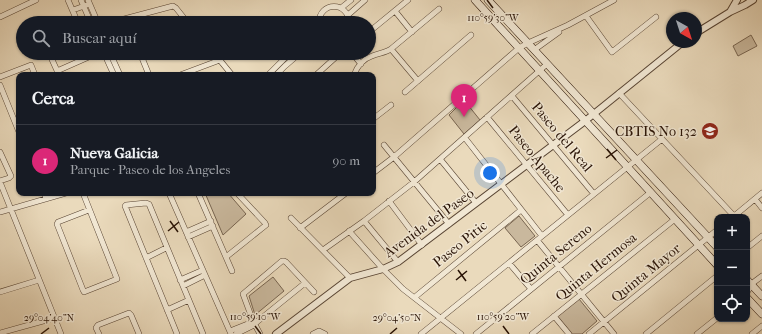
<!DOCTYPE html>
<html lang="es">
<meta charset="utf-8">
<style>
body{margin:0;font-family:"IM FELL French Canon",serif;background:#242831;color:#f1f3f6}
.controls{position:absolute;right:12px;bottom:12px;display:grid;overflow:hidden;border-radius:8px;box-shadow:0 1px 3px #0004}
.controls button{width:36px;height:36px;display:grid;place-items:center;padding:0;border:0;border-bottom:1px solid #363941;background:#171b24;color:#f1f3f6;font:20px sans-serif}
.compass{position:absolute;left:666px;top:12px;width:36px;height:36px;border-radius:50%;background:#171b24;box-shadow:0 1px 3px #0004;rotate:141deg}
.you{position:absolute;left:490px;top:173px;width:14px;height:14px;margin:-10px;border:3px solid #fff;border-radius:50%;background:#1a73e8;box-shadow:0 0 0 6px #1a73e833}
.badge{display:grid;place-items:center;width:26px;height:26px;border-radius:50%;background:#db2777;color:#fff;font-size:13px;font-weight:700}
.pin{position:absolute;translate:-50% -33px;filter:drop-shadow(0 1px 2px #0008)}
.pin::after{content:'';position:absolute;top:21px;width:14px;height:12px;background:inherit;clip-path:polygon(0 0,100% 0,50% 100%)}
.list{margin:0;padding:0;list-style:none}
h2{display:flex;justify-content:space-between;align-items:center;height:52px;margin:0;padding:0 16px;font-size:17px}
h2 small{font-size:13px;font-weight:400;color:#9ea1a6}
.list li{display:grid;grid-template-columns:26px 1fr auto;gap:12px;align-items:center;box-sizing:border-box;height:72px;padding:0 16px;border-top:1px solid #363941}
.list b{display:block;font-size:15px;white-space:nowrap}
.list p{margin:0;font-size:13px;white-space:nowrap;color:#9ea1a6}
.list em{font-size:13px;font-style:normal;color:#9ea1a6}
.icon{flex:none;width:22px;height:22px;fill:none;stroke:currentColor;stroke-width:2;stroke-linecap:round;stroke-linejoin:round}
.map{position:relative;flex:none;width:762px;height:334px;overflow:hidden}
.search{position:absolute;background:#171b24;box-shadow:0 1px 3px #0004;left:16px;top:16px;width:360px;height:44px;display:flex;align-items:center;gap:10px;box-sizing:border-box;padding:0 14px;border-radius:22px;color:#9ea1a6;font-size:15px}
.panel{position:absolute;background:#171b24;box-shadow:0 1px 3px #0004;left:16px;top:72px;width:360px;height:124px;border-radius:8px}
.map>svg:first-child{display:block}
</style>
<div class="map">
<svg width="762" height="334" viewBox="0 0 762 334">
<rect width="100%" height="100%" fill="#eadabc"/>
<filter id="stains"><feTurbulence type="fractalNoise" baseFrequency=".005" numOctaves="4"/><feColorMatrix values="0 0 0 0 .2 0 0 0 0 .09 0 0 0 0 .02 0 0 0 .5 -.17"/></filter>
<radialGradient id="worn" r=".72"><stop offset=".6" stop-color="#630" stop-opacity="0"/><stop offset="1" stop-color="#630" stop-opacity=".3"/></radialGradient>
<path fill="#c9b89d" stroke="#786551" d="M751,35L757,46L738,56L733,46Z
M464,100L480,120L464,134L449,115Z
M205,193H228L246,214L223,235Z
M519,216L535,236L521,247L505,228Z
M273,277L284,291L255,315L249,296Z
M579,299L597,321L582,334H572L557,316Z"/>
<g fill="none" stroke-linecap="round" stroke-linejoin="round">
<g stroke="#584433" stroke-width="6">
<path id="minor" d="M68,0L78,23
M81,0L91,23
M88,0L98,23
M341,8L351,0
M73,10L87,5
M395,11L412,32
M348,15L365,0
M586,16L612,52L656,17
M0,17L36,0
M109,23L173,6L176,8L188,23
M319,23C319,1 349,1 349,23
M369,32L408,0
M391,49L418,81
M534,50L559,32
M49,53L59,75
M104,53L114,75
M110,53L120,75
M140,53L149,75
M214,53L232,75
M352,53L361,64
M120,57L128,53
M57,71L91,56
M180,75L220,60
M268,75L290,53
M276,75L285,66L300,53
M316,75L336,57
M354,75C357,67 363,59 372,56C379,53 385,53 391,49L439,9
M0,77L31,65L35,75
M0,85L19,132
M405,92L471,35
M619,93L734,216
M512,96L594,194
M487,117L568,215
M373,119L391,105
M465,138L542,236
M384,145L449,224
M0,152L11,176L9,178L0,181
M440,159L476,203
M373,173L394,157L519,48L528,43L568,25L614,0
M0,182L61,334
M44,193L46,199
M83,193L117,279L84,292L83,290L57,224L58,222L89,210
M169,193L231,334
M198,193L232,271
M755,199L762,208
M389,201L422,245
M0,212L66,193
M733,217L762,193
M291,218L350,278
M364,221L398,262
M300,228L346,193
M349,231L383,269L403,289L461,334
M186,232L211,221
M188,237L213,226
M537,240L614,334
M747,248L762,236
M323,250L364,221L414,182L547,64
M226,257L266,225L265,223L237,193
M146,258L166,248
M509,263L531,289
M180,280L203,270
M183,286L205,275
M0,292L39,280
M747,292L754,282L762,276
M415,297L521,210
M167,310L189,300
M554,316L569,334
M230,331L255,321
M0,333L54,318
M99,334L96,328L98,325L129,313L131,315L139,334
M177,334L125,206L126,205L146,203L149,204L203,334
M236,334L254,325L258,321L305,283
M260,334L253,321L243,294L282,261H284L286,262L314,292
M313,334L319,331L325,334
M421,334L662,139
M476,334L651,192
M532,334L675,219
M589,334L717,230
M646,334L717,276
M697,334L717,318
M752,334L762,326"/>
</g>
<g stroke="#584433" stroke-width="8">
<path id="tertiary" d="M730,12L745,5L753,0
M696,33L730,12L737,0
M276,334L350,278L383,269L398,262L585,121L683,42"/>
</g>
<g stroke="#281205" stroke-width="8">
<path id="secondary" d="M475,0L717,265
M488,0L717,247
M747,280L762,296
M747,298L762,314"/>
</g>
<use href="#minor" stroke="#f1e7d3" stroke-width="5"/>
<use href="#tertiary" stroke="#f1e7d3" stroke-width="6"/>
<use href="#secondary" stroke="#f1e7d3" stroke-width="7"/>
</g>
<path fill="none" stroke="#281205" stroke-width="1.5" d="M487,0L493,8M607,149L616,160M606,158L617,150M170,221L178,232M168,231L179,222M458,270L466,281M456,280L467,271M255,326L261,334M503,326L509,334M41,334L49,328M390,334L397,328"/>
<defs>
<g id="school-disc" transform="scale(0.9)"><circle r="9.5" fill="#8f2418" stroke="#f1e7d3"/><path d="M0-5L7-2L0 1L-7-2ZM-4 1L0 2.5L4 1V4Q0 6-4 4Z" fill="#fff"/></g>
</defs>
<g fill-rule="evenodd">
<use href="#school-disc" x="710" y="131"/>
</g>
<g text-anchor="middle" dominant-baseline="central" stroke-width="3" stroke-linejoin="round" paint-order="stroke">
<g font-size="14" fill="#281205" stroke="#f1e7d3" text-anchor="end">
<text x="697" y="131">CBTIS No 132</text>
</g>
<g font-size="14" fill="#281205" stroke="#f1e7d3">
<text transform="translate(562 137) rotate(50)">Paseo del Real</text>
<text transform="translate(537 159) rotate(51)">Paseo Apache</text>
<text transform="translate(429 223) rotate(-36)">Avenida del Paseo</text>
<text transform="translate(460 244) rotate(-39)">Paseo Pitic</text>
<text transform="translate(556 254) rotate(-39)">Quinta Sereno</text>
<text transform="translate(596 267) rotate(-39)">Quinta Hermosa</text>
<text transform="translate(646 273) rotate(-39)">Quinta Mayor</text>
</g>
</g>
<g font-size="10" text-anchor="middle" fill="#281205" stroke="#f1e7d3" stroke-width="3" stroke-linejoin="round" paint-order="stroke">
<text x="493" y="21">110°59'30"W</text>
<text x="255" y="320">110°59'10"W</text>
<text x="503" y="320">110°59'20"W</text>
<text x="49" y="321">29°04'40"N</text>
<text x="397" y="321">29°04'50"N</text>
</g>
<rect width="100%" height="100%" filter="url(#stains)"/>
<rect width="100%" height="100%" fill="url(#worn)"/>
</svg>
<div class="controls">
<button>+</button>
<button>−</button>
<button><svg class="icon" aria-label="locate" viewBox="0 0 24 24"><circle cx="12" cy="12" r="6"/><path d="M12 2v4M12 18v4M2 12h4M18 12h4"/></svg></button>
</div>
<svg class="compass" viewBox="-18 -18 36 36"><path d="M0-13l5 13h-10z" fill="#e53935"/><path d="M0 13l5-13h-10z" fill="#9ea1a6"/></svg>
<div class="you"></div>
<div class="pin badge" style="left:464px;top:117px">1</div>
<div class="search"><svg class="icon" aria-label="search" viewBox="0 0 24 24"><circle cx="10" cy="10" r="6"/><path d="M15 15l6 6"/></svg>Buscar aquí</div>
<section class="panel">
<h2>Cerca<small></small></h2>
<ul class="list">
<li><span class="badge">1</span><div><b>Nueva Galicia</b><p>Parque · Paseo de los Angeles</p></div><em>90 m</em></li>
</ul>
</section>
</div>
